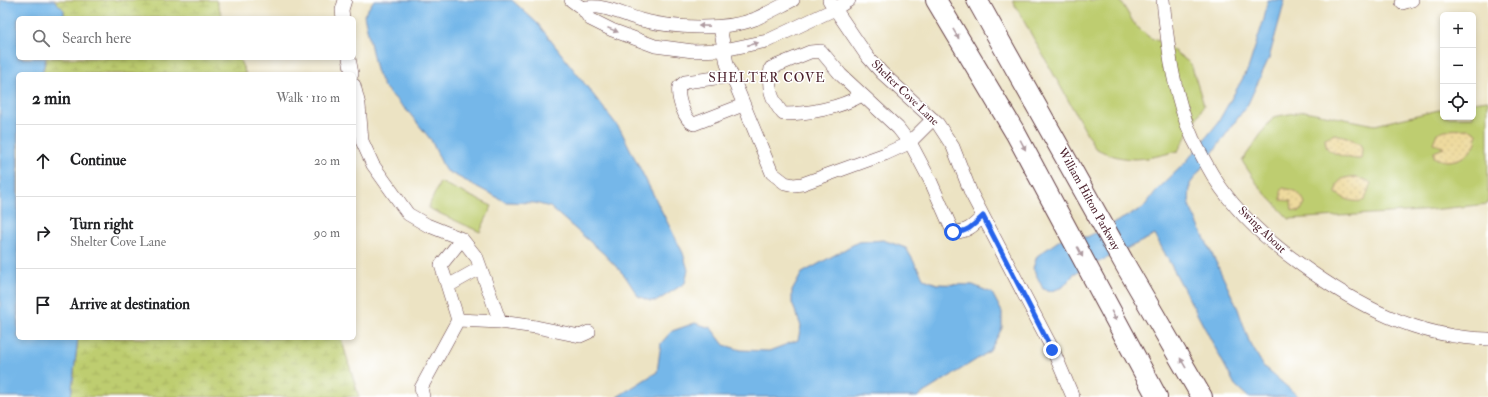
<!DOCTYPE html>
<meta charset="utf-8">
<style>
body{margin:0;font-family:"IM FELL Double Pica",serif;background:#f6f6f6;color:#202124}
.controls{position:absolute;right:12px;top:12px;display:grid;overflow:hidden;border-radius:6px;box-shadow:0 2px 6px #0003}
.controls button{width:36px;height:36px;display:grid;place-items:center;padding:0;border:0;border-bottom:1px solid #e0e0e0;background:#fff;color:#202124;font:20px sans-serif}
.stop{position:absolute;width:12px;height:12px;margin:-9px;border:3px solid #2563eb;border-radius:50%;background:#fff}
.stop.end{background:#2563eb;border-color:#fff;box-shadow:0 1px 4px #0008}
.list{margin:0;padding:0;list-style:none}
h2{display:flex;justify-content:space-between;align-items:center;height:52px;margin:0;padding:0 16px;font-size:17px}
h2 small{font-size:13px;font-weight:400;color:#757577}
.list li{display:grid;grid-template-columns:26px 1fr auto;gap:12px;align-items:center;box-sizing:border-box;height:72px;padding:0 16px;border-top:1px solid #e0e0e0}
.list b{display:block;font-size:15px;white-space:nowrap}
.list p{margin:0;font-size:13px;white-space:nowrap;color:#757577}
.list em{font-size:13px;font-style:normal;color:#757577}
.icon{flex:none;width:22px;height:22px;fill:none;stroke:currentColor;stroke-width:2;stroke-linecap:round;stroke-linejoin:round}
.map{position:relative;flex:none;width:1488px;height:397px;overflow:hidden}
.search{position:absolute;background:#fff;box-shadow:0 2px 6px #0003;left:16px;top:16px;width:340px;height:44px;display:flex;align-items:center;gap:10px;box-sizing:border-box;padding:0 14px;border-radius:6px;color:#757577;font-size:15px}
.panel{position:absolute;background:#fff;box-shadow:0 2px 6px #0003;left:16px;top:72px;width:340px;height:268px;border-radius:6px}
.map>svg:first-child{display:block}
</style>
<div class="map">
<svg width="1488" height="397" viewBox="0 0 1488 397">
<defs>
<pattern id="wetland-marsh" width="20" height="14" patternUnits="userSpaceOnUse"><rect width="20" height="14" fill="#becd6f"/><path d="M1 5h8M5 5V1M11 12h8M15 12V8" fill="none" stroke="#a5b060"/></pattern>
<pattern id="sand-dots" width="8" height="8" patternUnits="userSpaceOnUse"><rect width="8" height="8" fill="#eeda9e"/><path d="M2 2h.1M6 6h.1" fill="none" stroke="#cebb88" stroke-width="1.8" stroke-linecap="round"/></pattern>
</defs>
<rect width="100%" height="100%" fill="#fff"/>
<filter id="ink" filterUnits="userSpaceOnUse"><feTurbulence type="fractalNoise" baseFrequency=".025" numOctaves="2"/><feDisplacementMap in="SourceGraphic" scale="8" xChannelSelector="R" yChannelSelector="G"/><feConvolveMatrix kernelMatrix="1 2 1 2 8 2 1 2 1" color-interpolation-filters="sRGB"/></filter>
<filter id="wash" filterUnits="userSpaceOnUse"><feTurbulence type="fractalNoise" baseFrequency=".012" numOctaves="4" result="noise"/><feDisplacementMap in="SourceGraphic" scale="16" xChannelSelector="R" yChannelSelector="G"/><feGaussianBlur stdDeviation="0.9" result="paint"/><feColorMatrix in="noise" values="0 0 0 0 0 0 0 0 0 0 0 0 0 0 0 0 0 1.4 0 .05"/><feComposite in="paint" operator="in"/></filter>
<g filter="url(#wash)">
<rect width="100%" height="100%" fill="#ece3c3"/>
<path fill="#becd6f" stroke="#84764d" d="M1012,0H1120L1135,25L1149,37L1165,44L1191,64L1204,105L1178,151C1146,159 1127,165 1095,148Z
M1488,100V204L1421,211L1289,219L1260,188L1242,161L1273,117L1305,111L1375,125L1443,109V117H1473V102Z
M440,182L492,206L480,232L428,208Z"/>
<path fill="url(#wetland-marsh)" stroke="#84764d" d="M54,0H216L223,18H64V10Z
M46,58H239L246,74H42Z
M78,338H341L359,397H71Z"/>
<path fill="url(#sand-dots)" stroke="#9c7c64" d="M1469,129L1477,134C1478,155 1450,168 1434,157V152L1444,148L1433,143L1437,133L1445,130Z
M1335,134L1347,137L1360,144L1362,149L1361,159C1354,160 1331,154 1327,148C1326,146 1325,141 1325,138Z
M1352,177L1366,180L1371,183L1365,200C1355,204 1344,199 1336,193C1336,182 1341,177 1352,177Z
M1283,188C1294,190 1301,193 1305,203L1300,212L1292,210L1291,201L1281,200V191Z"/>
<path fill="#74b7e9" stroke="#5f6b8a" d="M0,0H54L64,10V18H18V58H46L42,74H18V338H78L71,397H0Z
M374,0H512L538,24L620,129L683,253L688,270L685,283L657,301H650L638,296L625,276L603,253L550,207L535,203L506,202L445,170L431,140L410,114L384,87L376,70L364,15Z
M1268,0H1285L1269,58L1248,104L1190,184L1189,205L1238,309L1249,341L1264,367L1299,397H1248L1235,385L1155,235L1074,274L1063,287L1052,291L1043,289L1033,268L1037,256L1064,237H1087L1143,208L1156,191L1185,163L1217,124L1248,69L1264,19Z
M883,240L906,248L924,279L937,284L973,285L992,293L1002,312V328L990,351L917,397H617L657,372L661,343L672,331L695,323L711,328L724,345L741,350L769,351L798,340L801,326L792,303V291L802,273L858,242Z"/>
</g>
<g filter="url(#ink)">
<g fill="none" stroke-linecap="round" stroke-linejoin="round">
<g stroke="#623c42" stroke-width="14">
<path id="minor" d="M571,0L582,8L590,19L612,30L655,46L693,51L724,50L767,41L835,9L849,0
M829,0L867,56L882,73L938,124L953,147L971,193L1053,350L1073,397
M1163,0C1168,46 1173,96 1193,139C1200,152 1207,166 1215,179C1236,212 1268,241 1300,264C1356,305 1417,338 1488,339
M1402,3L1412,0
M582,8C602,3 621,14 641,20C673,28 724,31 755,19C768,13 781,6 793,0
M343,18L342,10L345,0
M720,27L727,64L772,173L785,183L794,185L802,184L885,154L909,143L933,119
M349,58L352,74
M731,76L685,82L679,87C677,97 684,120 694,124L743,105
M354,85L359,105L362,141L373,165L408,214L427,225L462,239L477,258L500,322L536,327L580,336L589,332
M862,95C840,108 808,114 783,114C771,99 767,87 771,68L810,52L821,51L841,75L898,128L912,146L931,182L953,232C967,233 974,225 983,216
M448,286L480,268
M458,320L441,265L462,239
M423,397L421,388L458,320L500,322"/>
</g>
<g stroke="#623c42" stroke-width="22">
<path id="highway" d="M936,0L1016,134L1157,397
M977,0L1127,268L1202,397"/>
</g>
<use href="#minor" stroke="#fff" stroke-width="13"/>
<use href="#highway" stroke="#fff" stroke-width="20"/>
</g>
<defs><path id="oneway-solid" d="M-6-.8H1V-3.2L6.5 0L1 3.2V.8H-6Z"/></defs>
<g fill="#ae9aa0">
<use href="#oneway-solid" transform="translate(704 26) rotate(-179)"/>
<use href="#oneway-solid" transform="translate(613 30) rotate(22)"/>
<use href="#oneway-solid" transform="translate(956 34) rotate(59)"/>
<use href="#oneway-solid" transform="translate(753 44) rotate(-13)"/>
<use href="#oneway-solid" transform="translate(1023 145) rotate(62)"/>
<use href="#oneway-solid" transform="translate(1080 252) rotate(62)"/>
<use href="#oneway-solid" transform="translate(1114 316) rotate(62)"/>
<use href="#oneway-solid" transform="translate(1183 363) rotate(-120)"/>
</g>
</g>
<g fill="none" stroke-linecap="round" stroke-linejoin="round" filter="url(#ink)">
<path stroke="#2563eb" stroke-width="5" d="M953,232C967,233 974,225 983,216L1052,350"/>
</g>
<g text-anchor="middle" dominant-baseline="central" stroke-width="3" stroke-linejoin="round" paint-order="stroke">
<g font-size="12" fill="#4a1f2b" stroke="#fff">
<text transform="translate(905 93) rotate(44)">Shelter Cove Lane</text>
<text transform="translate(1089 199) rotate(61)">William Hilton Parkway</text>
<text transform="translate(1262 230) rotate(44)">Swing About</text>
</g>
<g font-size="13" letter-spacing="1" fill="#4a1f2b" stroke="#fff">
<text x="767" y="78">SHELTER COVE</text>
</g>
</g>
</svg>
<div class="controls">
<button>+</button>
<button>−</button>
<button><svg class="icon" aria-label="locate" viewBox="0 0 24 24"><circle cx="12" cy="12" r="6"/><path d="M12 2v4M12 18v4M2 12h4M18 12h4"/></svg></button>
</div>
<div class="stop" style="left:953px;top:232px"></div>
<div class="stop end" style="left:1052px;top:350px"></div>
<div class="search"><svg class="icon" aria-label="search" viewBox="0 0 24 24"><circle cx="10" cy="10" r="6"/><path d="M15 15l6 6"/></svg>Search here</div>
<section class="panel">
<h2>2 min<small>Walk · 110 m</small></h2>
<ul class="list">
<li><svg class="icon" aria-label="ahead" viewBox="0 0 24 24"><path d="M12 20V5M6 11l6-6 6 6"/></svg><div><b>Continue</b></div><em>20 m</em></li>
<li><svg class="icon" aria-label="right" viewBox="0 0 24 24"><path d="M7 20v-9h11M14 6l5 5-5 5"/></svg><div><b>Turn right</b><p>Shelter Cove Lane</p></div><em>90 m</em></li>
<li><svg class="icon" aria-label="arrive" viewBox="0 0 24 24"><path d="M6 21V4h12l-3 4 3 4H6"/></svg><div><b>Arrive at destination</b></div></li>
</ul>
</section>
</div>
